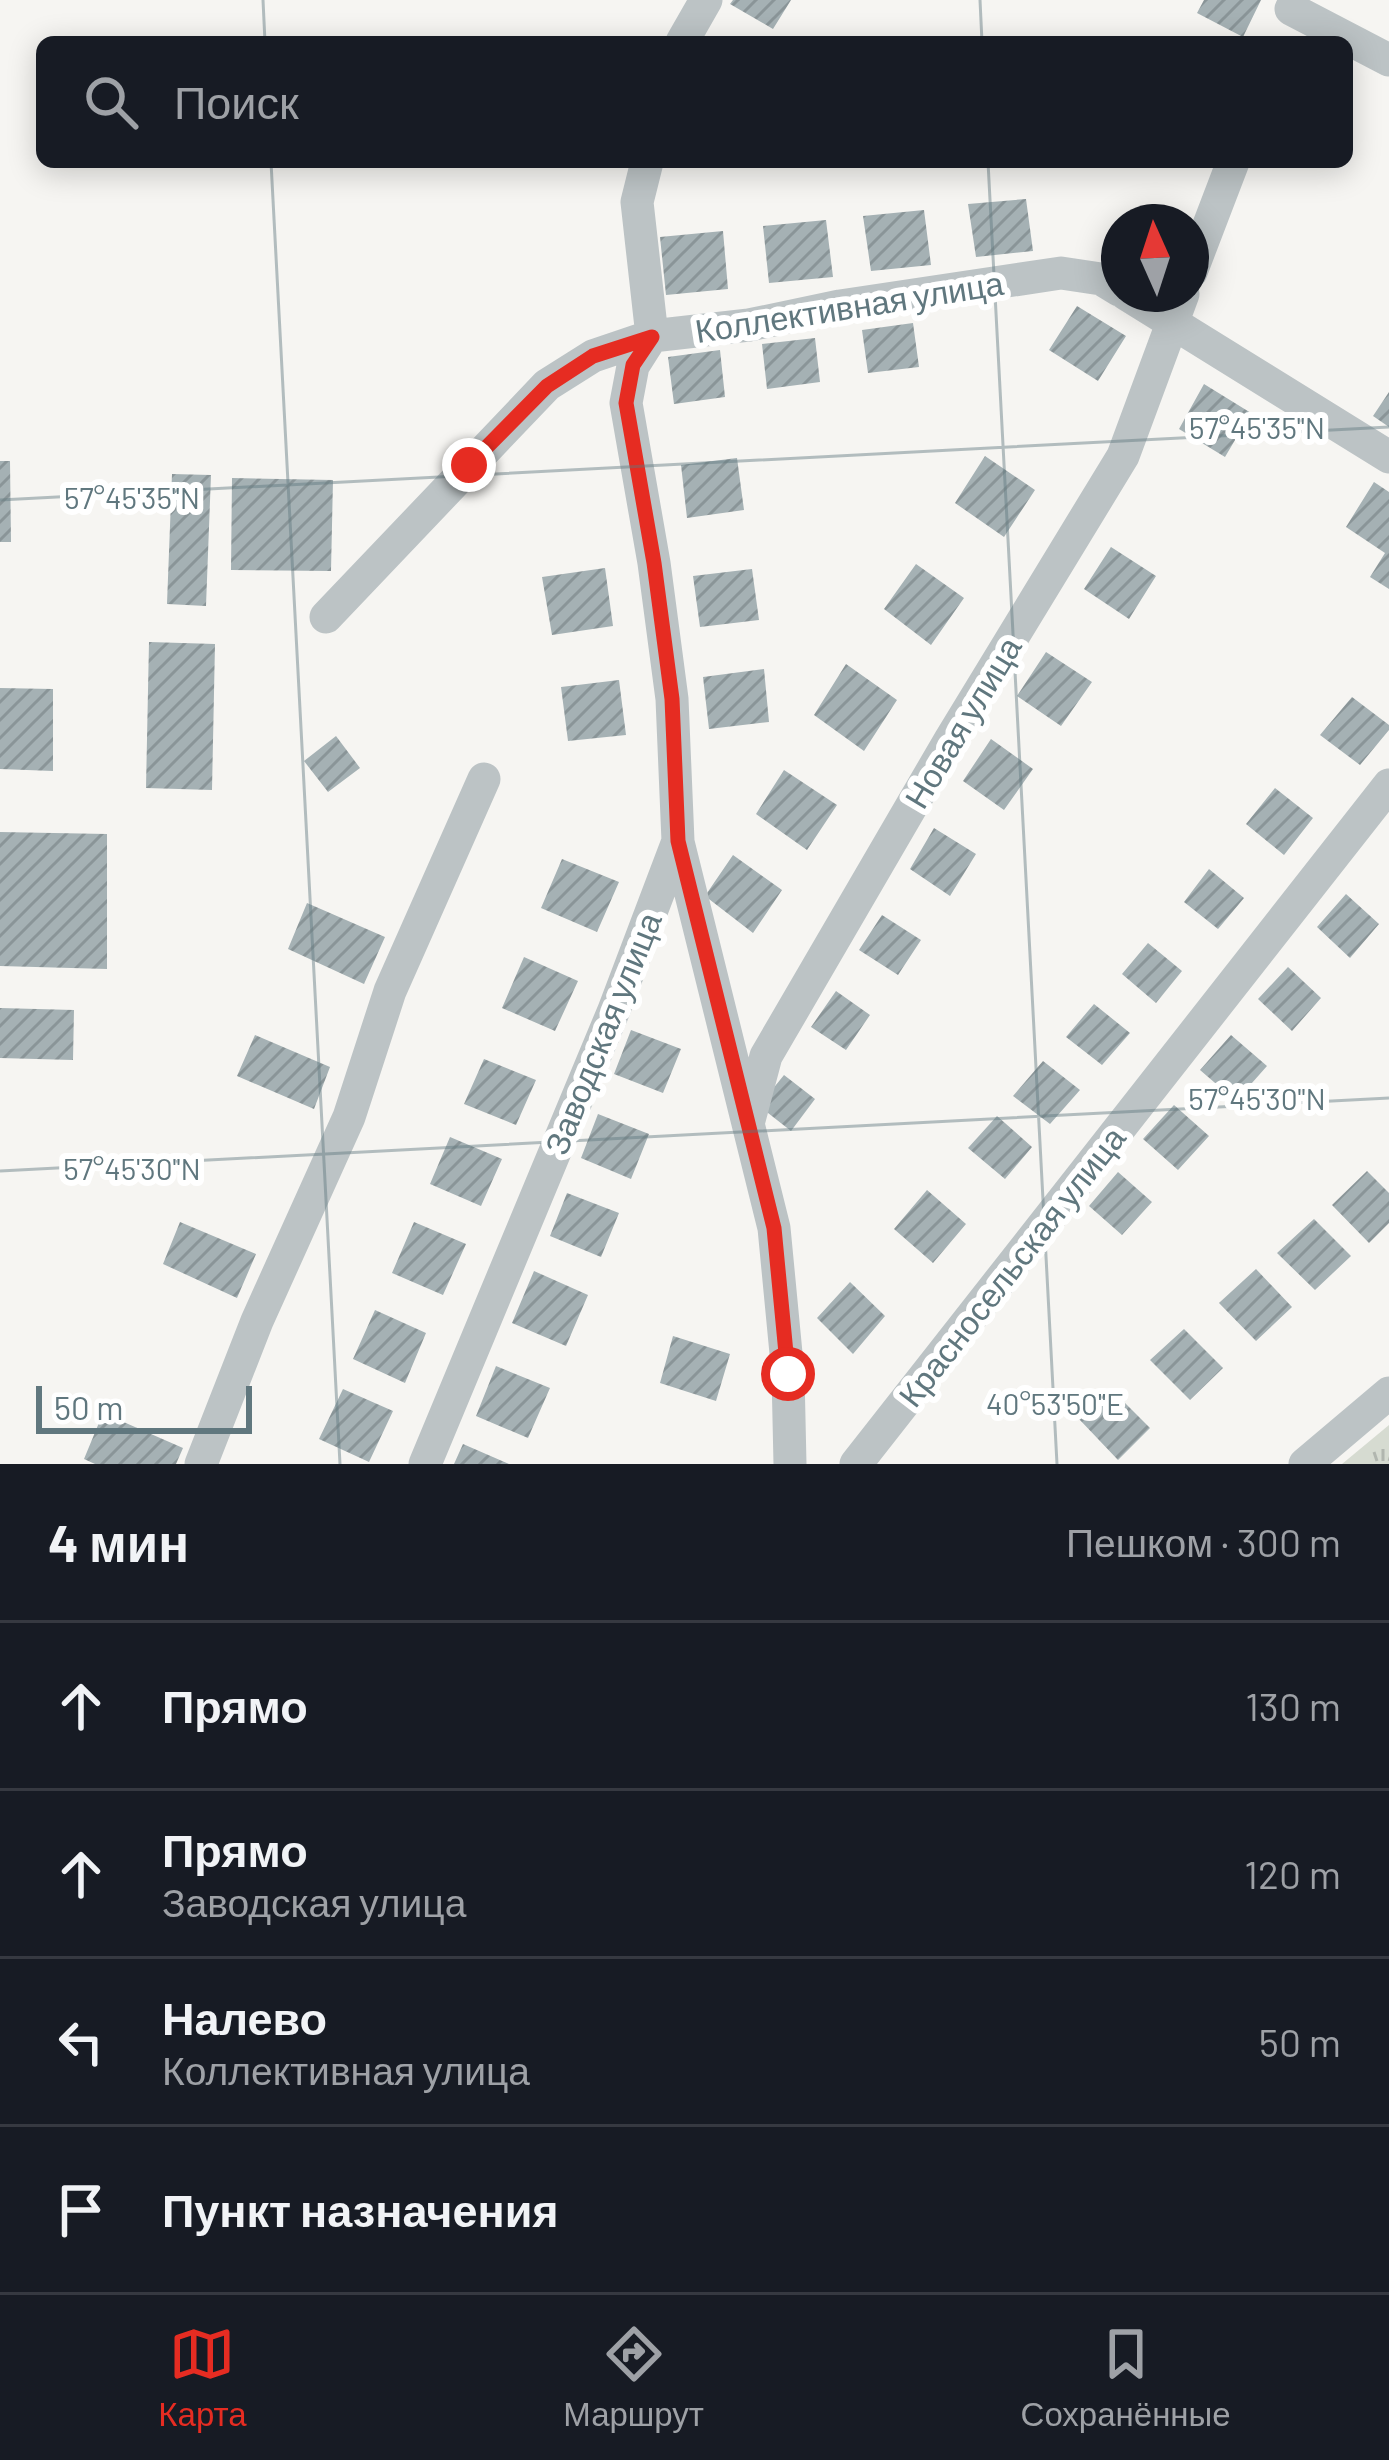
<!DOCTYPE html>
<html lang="ru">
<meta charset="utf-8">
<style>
body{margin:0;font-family:Barlow,sans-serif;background:#20242c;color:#f1f3f6}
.compass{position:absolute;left:1101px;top:204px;width:108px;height:108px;border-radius:50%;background:#171b24;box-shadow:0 6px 30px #0003;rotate:357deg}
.scale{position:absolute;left:36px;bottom:30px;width:216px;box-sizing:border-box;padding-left:12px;border:6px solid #60777e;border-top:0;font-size:33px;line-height:42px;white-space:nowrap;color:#60777e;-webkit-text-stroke:9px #fff;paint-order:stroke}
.stop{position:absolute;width:36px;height:36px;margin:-27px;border:9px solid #e62c22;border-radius:50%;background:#fff}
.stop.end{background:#e62c22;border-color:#fff;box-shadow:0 3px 12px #0008}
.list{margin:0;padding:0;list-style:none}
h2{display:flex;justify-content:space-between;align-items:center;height:156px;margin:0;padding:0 48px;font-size:51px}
h2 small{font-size:39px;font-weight:400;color:#9ea1a6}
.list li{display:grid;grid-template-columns:78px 1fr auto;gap:36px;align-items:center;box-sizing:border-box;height:168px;padding:0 48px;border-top:3px solid #363941}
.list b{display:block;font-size:45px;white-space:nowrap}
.list p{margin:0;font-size:39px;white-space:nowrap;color:#9ea1a6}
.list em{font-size:39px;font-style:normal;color:#9ea1a6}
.icon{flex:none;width:66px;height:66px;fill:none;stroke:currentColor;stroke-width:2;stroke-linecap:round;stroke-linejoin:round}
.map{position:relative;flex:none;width:1389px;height:1464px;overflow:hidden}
.search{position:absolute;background:#171b24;box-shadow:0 6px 30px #0003;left:36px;right:36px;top:36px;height:132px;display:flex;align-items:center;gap:30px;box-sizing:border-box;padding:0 42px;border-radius:18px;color:#9ea1a6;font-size:45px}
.sheet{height:828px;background:#171b24}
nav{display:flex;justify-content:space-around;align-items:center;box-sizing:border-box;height:168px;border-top:3px solid #363941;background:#171b24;font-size:33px;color:#9ea1a6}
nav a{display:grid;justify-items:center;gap:6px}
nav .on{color:#e62c22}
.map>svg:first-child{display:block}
</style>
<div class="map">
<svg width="1389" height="1464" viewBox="0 0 1389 1464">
<defs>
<pattern id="park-tufts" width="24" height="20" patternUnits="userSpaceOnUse" patternTransform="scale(3)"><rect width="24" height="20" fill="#d6dbd1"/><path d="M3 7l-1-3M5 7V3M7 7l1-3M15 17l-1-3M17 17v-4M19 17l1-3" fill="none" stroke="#b1b6af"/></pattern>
<pattern id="building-hatch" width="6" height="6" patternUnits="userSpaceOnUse" patternTransform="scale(3)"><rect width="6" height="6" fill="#a5b1b4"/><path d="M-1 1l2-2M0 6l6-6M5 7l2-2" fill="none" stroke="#8a9598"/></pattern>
</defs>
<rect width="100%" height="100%" fill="#f6f5f2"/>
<path fill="url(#park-tufts)" d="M1389,1425V1464H1342Z"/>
<path fill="url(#building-hatch)" d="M733,0H791L773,29L730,4Z
M1204,0H1261L1243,37L1197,13Z
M1026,199L1033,251L976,257L968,204Z
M924,210L931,265L871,271L863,216Z
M826,220L833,277L769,283L763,226Z
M723,231L728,289L666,295L660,237Z
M1077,306L1126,336L1098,381L1049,350Z
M913,323L919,367L868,373L862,330Z
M815,338L820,382L767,389L762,344Z
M720,350L725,397L674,404L668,357Z
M1204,384L1251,413L1225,457L1179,429Z
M1389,392V427L1373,416Z
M985,456L1035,490L1004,537L955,503Z
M737,458L744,510L687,518L681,465Z
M0,461H10L11,542H0Z
M172,474L211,475L206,606L167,604Z
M232,478L333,480L331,571L231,570Z
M1374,482L1389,492V589L1370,577L1385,553L1346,527Z
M1111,547L1156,576L1129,619L1084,589Z
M916,564L964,598L931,645L884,609Z
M605,568L613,626L552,635L542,577Z
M752,569L759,620L700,627L693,576Z
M149,642L215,644L212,790L146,788Z
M1046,652L1092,682L1061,726L1017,696Z
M846,664L897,700L864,751L814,715Z
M764,669L769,722L709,729L703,677Z
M619,680L626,735L568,741L561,687Z
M0,688L53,689V771L0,769Z
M1352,697L1389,725V730L1360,765L1320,735Z
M336,736L360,768L328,792L304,761Z
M991,739L1033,769L1004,810L963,781Z
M784,770L837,805L807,850L756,814Z
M1275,788L1313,818L1284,855L1246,824Z
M934,828L976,854L950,896L910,869Z
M0,832L107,834V969L0,966Z
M733,855L782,890L753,933L705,896Z
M562,859L619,882L597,932L541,908Z
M1209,869L1244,898L1218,929L1184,902Z
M1346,894L1379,924L1350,958L1317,927Z
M307,903L385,937L364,984L288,949Z
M882,915L921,940L898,975L859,950Z
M1148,943L1182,971L1156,1003L1122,974Z
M524,957L578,981L555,1031L502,1008Z
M1288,967L1321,998L1292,1031L1258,999Z
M836,991L870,1015L846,1050L811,1027Z
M1094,1004L1130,1033L1102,1065L1066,1037Z
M0,1008L74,1010L73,1060L0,1058Z
M631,1030L681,1049L663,1093L614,1074Z
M255,1035L330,1067L314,1109L237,1076Z
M1231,1035L1267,1066L1236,1101L1200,1070Z
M484,1059L536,1080L516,1125L464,1104Z
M1043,1061L1080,1090L1050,1124L1013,1096Z
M784,1075L815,1099L791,1131L759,1106Z
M1174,1105L1209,1136L1178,1170L1143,1139Z
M598,1114L649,1134L631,1179L581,1158Z
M997,1116L1032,1147L1005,1179L968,1148Z
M450,1137L502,1159L481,1206L430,1184Z
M1367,1171L1389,1193V1223L1369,1243L1332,1205Z
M1118,1172L1152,1202L1122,1235L1089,1206Z
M927,1190L966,1224L933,1263L894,1229Z
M567,1193L619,1213L601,1257L550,1236Z
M1314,1219L1351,1256L1315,1290L1277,1253Z
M180,1222L256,1254L237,1298L163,1264Z
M414,1222L466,1244L443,1295L392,1273Z
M1256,1269L1292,1307L1256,1341L1219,1303Z
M534,1271L588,1295L566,1346L512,1323Z
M850,1282L885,1316L853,1354L817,1318Z
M375,1310L426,1333L405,1383L353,1359Z
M1184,1329L1223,1368L1190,1400L1150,1360Z
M673,1336L730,1354L716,1401L660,1383Z
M496,1366L550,1388L528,1438L476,1416Z
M1110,1388L1150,1428L1118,1460L1079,1419Z
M343,1389L393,1411L369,1462L319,1439Z
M103,1413L183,1448L176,1464H95L84,1459Z
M463,1444L509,1464H454Z"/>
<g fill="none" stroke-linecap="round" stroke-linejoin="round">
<path stroke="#bcc3c5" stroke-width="33" d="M1291,9L1389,60
M682,42L706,0
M1191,272L1233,162
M1126,294L1389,457
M326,617L547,385L593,356L652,336L749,325L840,306L1061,273L1101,279L1119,290
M678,842L774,1228L788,1374L790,1464
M749,1120L766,1056L950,740L1123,456L1183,294
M201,1464L257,1321L349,1117L390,991L484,779
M425,1464L614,1010L678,841L672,699L654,563L626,403L633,366L652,336L637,202L647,162
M856,1464L1389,785
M1305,1464L1389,1393"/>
</g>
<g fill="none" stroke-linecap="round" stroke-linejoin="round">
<path stroke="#e62c22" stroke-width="15" d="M469,465L547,386L593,356L652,337L633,365L626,403L654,563L672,699L678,841L774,1228L788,1374"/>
</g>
<path fill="none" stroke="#60777e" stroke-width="3" stroke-opacity="0.45" d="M263,0L265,42M980,0L982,42M271,162L340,1464M988,162L1057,1464M0,500L1389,427M0,1171L1389,1098"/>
<g text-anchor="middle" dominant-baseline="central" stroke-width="12" stroke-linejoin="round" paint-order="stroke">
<g font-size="33" fill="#60777e" stroke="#fff">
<text transform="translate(849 306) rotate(-9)">Коллективная улица</text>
<text transform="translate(962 722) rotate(-59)">Новая улица</text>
<text transform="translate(602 1033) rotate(-68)">Заводская улица</text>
<text transform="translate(1011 1266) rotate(-52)">Красносельская улица</text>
</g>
</g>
<g font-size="30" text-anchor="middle" fill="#60777e" stroke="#fff" stroke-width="12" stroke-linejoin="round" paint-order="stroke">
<text x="1257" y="439">57°45'35"N</text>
<text x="132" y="509">57°45'35"N</text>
<text x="1257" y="1110">57°45'30"N</text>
<text x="132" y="1180">57°45'30"N</text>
<text x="1055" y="1415">40°53'50"E</text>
</g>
</svg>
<svg class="compass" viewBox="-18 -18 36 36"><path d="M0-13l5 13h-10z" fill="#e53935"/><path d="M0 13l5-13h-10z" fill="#9ea1a6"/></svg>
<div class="scale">50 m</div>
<div class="stop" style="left:788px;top:1374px"></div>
<div class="stop end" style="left:469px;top:465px"></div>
<div class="search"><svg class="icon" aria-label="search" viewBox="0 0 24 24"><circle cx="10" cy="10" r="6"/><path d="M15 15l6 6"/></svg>Поиск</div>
</div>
<section class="sheet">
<h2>4 мин<small>Пешком · 300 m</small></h2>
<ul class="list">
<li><svg class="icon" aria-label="ahead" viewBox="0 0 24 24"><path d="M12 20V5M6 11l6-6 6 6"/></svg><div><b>Прямо</b></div><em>130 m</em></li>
<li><svg class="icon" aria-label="ahead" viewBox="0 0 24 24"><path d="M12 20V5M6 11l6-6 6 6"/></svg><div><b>Прямо</b><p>Заводская улица</p></div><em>120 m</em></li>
<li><svg class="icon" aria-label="left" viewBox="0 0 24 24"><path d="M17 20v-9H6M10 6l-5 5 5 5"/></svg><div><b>Налево</b><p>Коллективная улица</p></div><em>50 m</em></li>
<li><svg class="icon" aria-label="arrive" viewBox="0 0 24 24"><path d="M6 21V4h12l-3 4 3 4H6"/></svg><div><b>Пункт назначения</b></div></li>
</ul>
</section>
<nav>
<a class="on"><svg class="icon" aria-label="map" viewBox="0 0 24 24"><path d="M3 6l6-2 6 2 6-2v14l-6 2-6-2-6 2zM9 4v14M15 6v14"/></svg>Карта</a>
<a><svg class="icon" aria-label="directions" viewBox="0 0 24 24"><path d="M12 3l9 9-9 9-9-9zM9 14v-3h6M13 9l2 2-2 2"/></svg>Маршрут</a>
<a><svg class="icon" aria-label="saved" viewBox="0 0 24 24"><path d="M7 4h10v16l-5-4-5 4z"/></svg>Сохранённые</a>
</nav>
